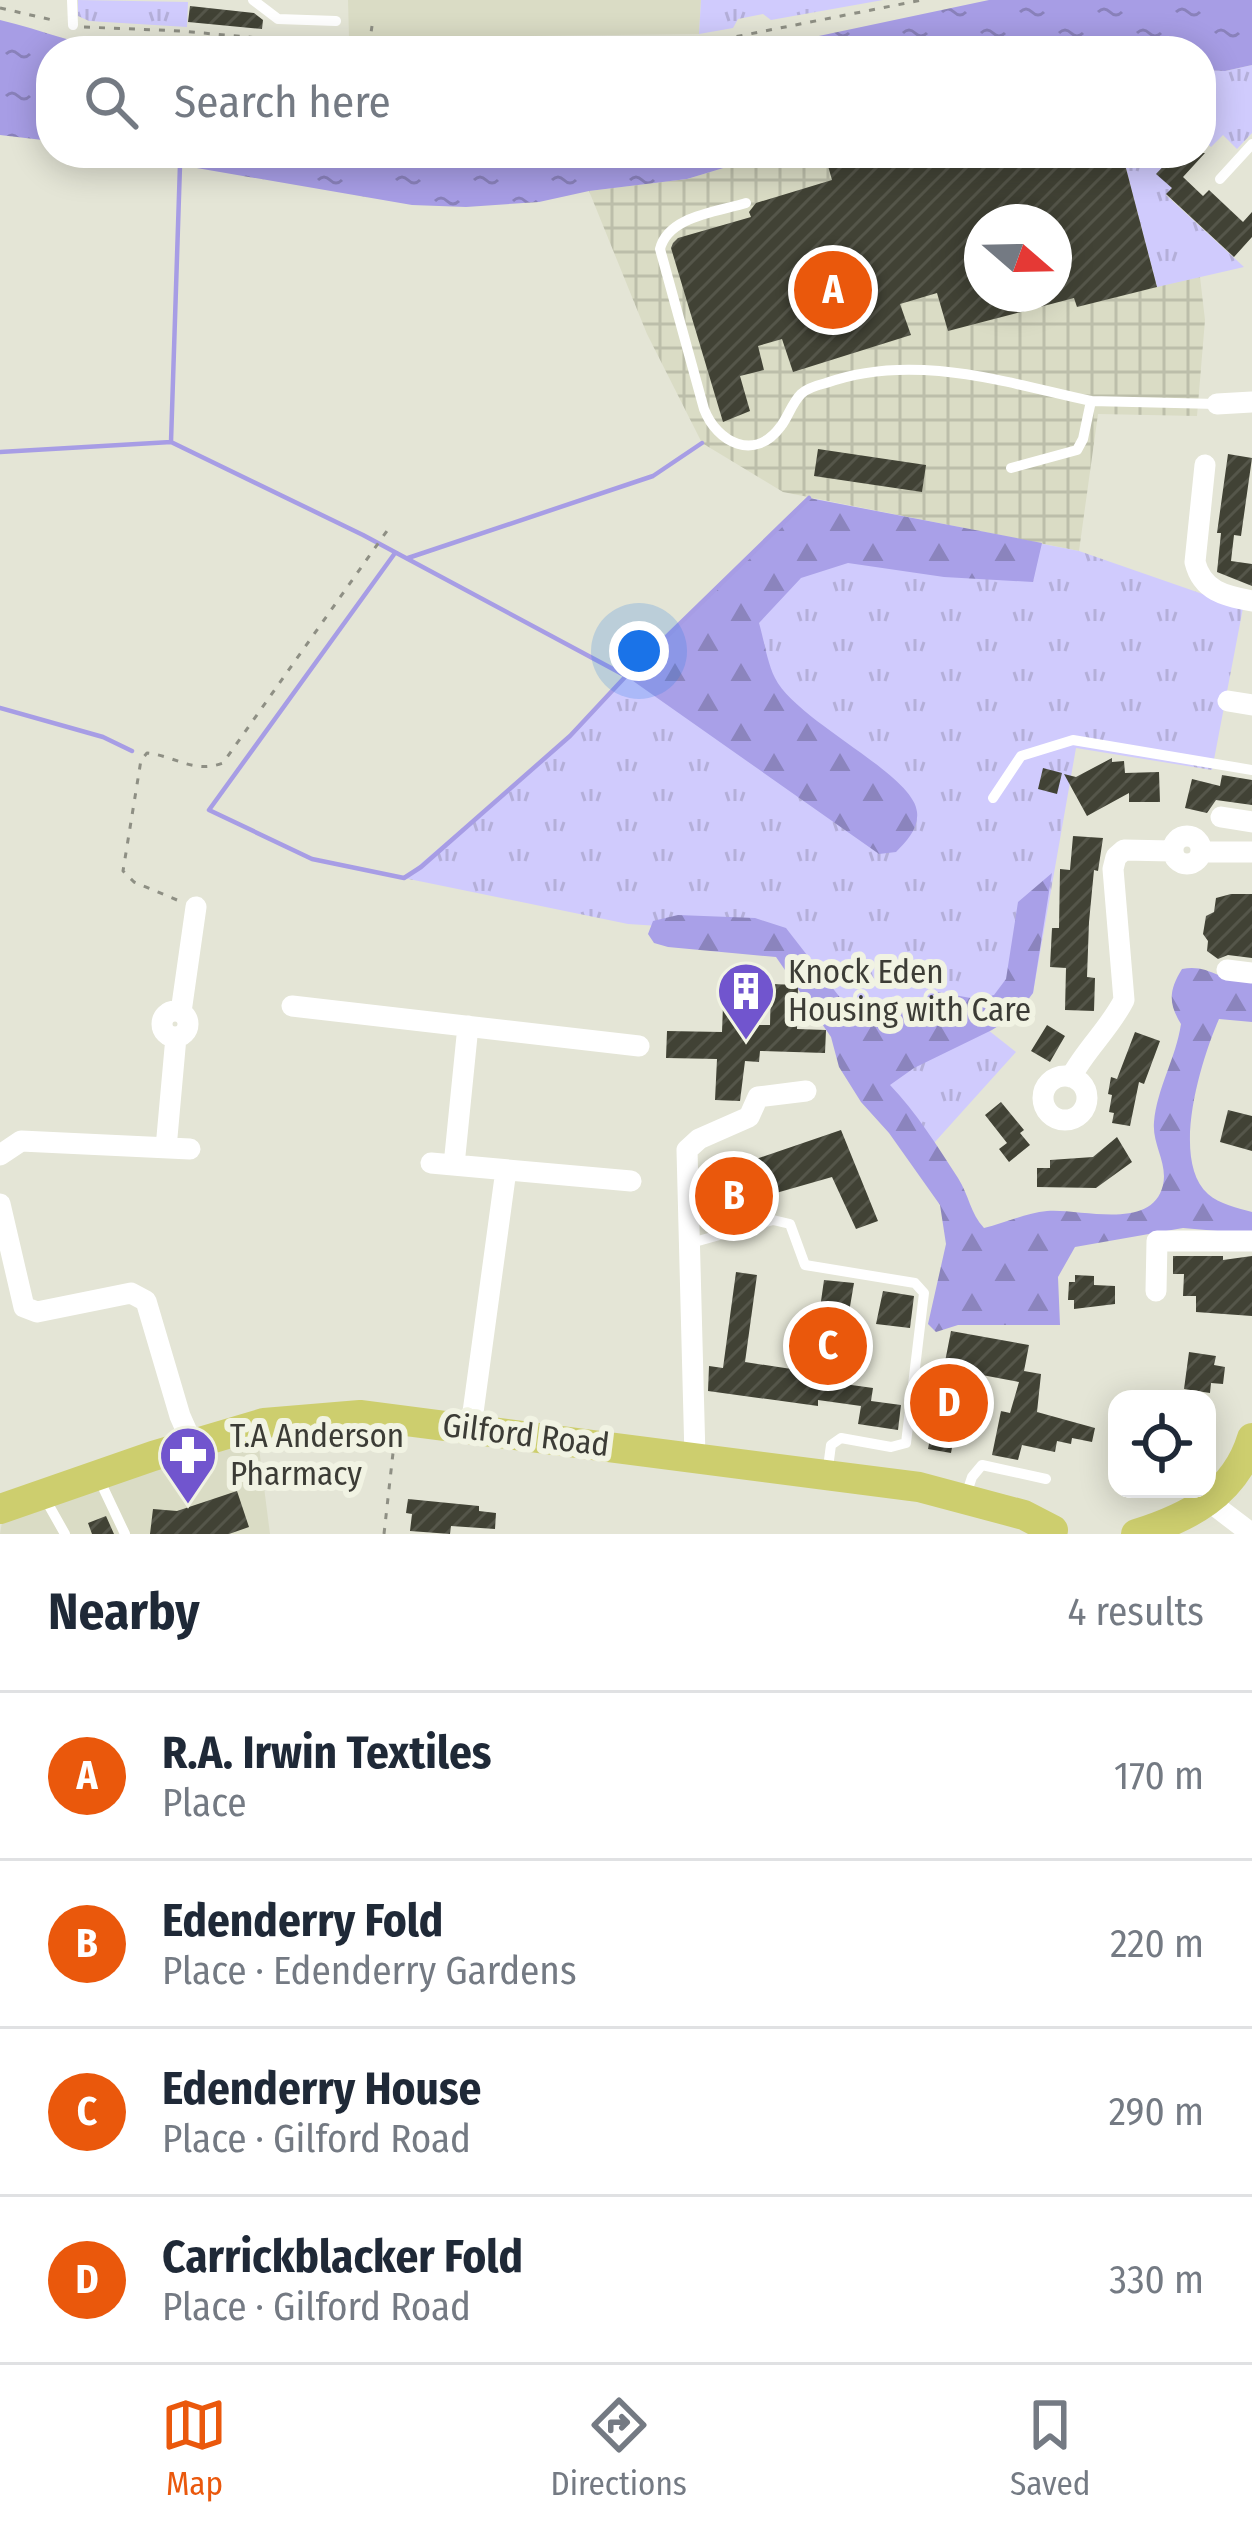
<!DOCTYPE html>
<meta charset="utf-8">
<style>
body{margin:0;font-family:"Fira Sans Condensed",sans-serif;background:#f2f2f3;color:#1f2937}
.controls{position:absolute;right:36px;bottom:36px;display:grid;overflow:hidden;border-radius:24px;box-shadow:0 6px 30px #0003}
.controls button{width:108px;height:108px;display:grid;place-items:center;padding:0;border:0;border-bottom:3px solid #e0e1e3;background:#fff;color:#1f2937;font:60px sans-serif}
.compass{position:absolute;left:964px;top:204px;width:108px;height:108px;border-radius:50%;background:#fff;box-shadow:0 6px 30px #0003;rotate:110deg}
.you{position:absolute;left:639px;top:651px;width:42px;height:42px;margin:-30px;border:9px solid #fff;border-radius:50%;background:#1a73e8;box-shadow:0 0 0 18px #1a73e833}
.badge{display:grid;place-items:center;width:78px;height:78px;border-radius:50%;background:#ea580c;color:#fff;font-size:39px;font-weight:700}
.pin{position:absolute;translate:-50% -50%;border:6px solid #fff;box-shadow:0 3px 12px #0006}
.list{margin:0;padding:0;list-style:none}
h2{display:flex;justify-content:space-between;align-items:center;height:156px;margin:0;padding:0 48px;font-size:51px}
h2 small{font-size:39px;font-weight:400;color:#747a83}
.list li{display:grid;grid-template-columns:78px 1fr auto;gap:36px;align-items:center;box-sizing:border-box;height:168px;padding:0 48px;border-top:3px solid #e0e1e3}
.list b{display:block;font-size:45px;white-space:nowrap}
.list p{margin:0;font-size:39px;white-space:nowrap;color:#747a83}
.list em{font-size:39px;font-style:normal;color:#747a83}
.icon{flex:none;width:66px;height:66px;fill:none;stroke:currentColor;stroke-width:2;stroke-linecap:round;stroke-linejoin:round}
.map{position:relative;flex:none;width:1252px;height:1534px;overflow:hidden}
.search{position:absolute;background:#fff;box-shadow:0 6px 30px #0003;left:36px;right:36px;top:36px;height:132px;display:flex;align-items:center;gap:30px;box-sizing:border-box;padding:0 42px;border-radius:48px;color:#747a83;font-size:45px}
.sheet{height:828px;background:#fff}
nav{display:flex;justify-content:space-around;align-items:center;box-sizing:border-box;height:168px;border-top:3px solid #e0e1e3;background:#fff;font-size:33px;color:#747a83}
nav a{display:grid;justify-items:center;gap:6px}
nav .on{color:#ea580c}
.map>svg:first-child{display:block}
</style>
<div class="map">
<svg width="1252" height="1534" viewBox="0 0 1252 1534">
<defs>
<pattern id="industrial-grid" width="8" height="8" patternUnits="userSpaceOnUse" patternTransform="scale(3)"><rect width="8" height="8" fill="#dadcc5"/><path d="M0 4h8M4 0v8" fill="none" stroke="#bcbeaa"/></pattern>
<pattern id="grass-tufts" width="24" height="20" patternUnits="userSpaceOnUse" patternTransform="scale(3)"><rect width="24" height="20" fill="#d0cbfd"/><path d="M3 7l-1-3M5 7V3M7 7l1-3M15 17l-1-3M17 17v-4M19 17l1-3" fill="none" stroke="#b4afd9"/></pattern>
<pattern id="forest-firs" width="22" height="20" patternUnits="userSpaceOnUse" patternTransform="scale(3)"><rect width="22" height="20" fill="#a9a0e8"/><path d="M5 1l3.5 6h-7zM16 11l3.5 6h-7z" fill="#8b84bd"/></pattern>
<pattern id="water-ripples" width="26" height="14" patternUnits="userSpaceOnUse" patternTransform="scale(3)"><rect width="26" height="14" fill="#a79de5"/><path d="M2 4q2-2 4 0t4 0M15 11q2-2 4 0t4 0" fill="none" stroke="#8981ba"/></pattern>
<pattern id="building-hatch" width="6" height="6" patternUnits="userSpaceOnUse" patternTransform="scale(3)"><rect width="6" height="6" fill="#414235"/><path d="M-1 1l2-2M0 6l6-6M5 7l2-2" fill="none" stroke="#55564a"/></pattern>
</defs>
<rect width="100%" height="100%" fill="#e4e5d6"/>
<path fill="#dadcc5" d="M348,0H701L699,34L349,38Z
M258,1440L270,1534H0L2,1522L110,1481Z"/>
<path fill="url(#industrial-grid)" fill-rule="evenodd" d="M773,153H1122L1157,286L1200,277L1205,320L1197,416L1098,414L1079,551L783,492L702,443L647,334L589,191L687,179ZM982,222H1054V294H982Z"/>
<path fill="url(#grass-tufts)" d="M78,0L188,2L187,27L89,21L78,16Z
M701,0H883L771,20L763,14L738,19L733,28L699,34Z
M1252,65V133L1237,149L1223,135L1211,147L1201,137V70L1225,71Z
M1122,153H1176L1157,174L1172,188L1166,195L1244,267L1157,287Z
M809,498L1079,551L1243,608L1212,770L1076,748L1033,993L983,1026L1016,1052L925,1153L767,933L628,924L404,878L570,736L626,676Z"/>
<path fill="url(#forest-firs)" d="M809,498L1042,543L1033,582L944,577L848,563L801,578L759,623C764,640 767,662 775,678C797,722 914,774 917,812C919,828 907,841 896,852L879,854L626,676Z
M1052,873L1033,993L1018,1013L992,1030L914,1068L890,1085C916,1112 938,1147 958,1178C969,1195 970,1213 984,1228C1005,1223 1026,1213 1047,1211C1080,1208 1152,1232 1163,1185C1168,1163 1152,1145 1154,1122C1157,1088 1176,1058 1181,1024C1168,1003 1169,990 1182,969C1211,963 1222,985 1252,981V1022L1219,1019C1201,1060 1170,1160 1208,1194C1219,1204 1238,1208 1252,1212V1234L1183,1228L1075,1247L1058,1277L1060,1325H958L936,1332L928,1324L946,1244L940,1205L889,1133L861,1102L839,1067L831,1037L776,957L668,947L654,943L648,934L653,921L678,915L755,918L786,928L859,1022L938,992L976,999L994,995L1006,979L1018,902Z"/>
<path fill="url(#water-ripples)" d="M989,0H1252V65L1225,71L1201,70V51H748Z
M0,20C42,30 80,46 123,51H51V141L0,135Z
M110,153H773L687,179L589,191L539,202L466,207L412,205Z"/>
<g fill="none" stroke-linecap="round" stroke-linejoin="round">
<path stroke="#a79de5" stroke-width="4.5" d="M180,165L171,442L363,535L626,676
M0,452L171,442
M395,553L209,810L312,859L404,878L421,867L570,736L626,676L809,498
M408,558L653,476L702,443
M0,708L103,737L132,751"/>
</g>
<path fill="url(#building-hatch)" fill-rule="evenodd" d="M190,6L254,13L263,20L262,29L188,22Z
M881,153H1122L1157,287L1077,307L1074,298L948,331L937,293L900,304L911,335L793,372L782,339L758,346L764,370L740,376L750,411L723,422L671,248L673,243L678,238L751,217L749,212L756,203L832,180L828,166ZM982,222H1054V294H982Z
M1176,153H1205L1183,177L1203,196L1209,190L1243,222L1252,212V237L1234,257L1166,194L1172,188L1156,174Z
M818,449L926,465L922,492L814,476Z
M1228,454L1252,458L1241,536L1234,535L1231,561L1252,564V586L1217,572L1221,533H1217Z
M1112,758V762L1124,761L1125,773L1159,772L1160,802H1129V793L1087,816L1064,774L1076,777Z
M1043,768L1062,773L1057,794L1038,789Z
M1222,775L1252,780V805L1216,800L1207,813L1185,808L1192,779L1220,786Z
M1073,836L1103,838L1098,871L1094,870L1089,922L1087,977L1095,978L1094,1011L1065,1010L1066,968L1050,967L1052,928H1059L1060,869L1070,870Z
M1231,894H1252V958L1228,955L1218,959L1207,951L1208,941L1203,934L1206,916L1214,912L1216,898Z
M724,979L745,980L743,1025H770L771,984L798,985L797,1029L826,1030L825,1053L760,1051L759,1062L745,1061L740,1101L715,1100L717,1059L666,1058L667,1031L722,1032Z
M1047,1025L1065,1036L1050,1062L1031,1051Z
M1135,1032L1160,1041L1144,1084L1139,1082L1130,1126L1112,1123L1114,1113L1109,1112L1112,1095L1108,1094L1111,1077L1117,1079Z
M1001,1102L1024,1130L1020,1133L1030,1145L1009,1162L999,1149L1007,1143L985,1115Z
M1228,1110L1252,1116V1151L1220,1142Z
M841,1130L878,1221L856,1229L832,1177L706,1213L703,1177Z
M1117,1137L1132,1162L1096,1188L1037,1187V1168H1050V1160L1093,1157Z
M1173,1256H1223V1260L1252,1256V1316L1196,1312V1296H1183L1184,1274H1173Z
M736,1272L757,1275L745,1362L811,1372L824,1280L854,1283L837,1383L873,1388L871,1401L901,1405L898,1430L858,1424L861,1406L818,1400V1406L708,1391L709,1366L723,1368Z
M1075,1275L1094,1276V1285L1115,1286V1304L1074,1309V1300H1068L1069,1282H1075Z
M883,1291L914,1296L910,1328L876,1324Z
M951,1331L1029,1345L1024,1371L1041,1374L1037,1412L1095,1428L1092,1442L1072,1438L1071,1444L1057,1441L1055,1452L1022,1445L1018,1460L992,1455L1001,1411L1010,1413L1019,1382L966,1372L951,1453L928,1449Z
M1189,1352L1216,1356L1214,1365L1225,1367L1223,1384L1211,1383L1210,1393L1184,1389Z
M237,1491L249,1527L229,1534H150L153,1509L177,1511Z
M408,1499L479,1506V1511L496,1513L495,1529L451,1526L450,1534L410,1531L412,1514L406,1513Z
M106,1516L114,1534H92L88,1523Z"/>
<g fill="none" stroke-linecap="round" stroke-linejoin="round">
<path stroke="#8e8f84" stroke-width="3" stroke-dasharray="6 9" stroke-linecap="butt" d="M0,8L57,21
M84,27L180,31L405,51
M369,46L372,26
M663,51L922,0
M734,51L755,33
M177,900L134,882L123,871L141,760L147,753C176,756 193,774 223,763L389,528
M384,1534L394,1444"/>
<path stroke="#fff" stroke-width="10" d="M72,0L73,25
M253,0L278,19L336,21
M1220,179L1252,144
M746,203C717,212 668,216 660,249L704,409C717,443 755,462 781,426C788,417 792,403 801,394C806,389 818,385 826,383C913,352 1004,382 1091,401
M1011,468L1077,450L1083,439L1091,401L1217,404
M993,798L1021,756L1073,740L1252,770
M691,1243L773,1220L790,1224L805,1265L915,1283L924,1293L906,1443L891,1447L841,1438L831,1445L827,1475
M99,1479L125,1534
M43,1495L65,1534
M965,1498L972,1477L982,1465L1046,1479"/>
<path stroke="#fff" stroke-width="21" d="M1217,404L1252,402
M1205,465L1195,562C1202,591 1225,596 1252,601
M1228,701L1252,705
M1221,817L1252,822
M1173 850a14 14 0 1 1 28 0a14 14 0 1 1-28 0Z
M1201,852H1252
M1227,970L1252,973
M292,1006L639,1046
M162 1024a13 13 0 1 1 26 0a13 13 0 1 1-26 0Z
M181,1012L196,907
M1043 1098a22 22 0 1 1 44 0a22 22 0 1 1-44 0Z
M1071,1077C1086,1049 1110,1028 1124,1000L1113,869L1116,857L1124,850L1172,851
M166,1148L176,1037
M0,1155L21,1141L190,1149
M431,1163L631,1181
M454,1165L468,1026
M0,1204L24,1307L37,1312L131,1293L146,1301L180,1416L192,1443
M1156,1291L1157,1241H1252
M471,1427L506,1170
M695,1457L687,1150L699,1139L749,1117L758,1097L806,1091
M1210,1502L1252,1534"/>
<path stroke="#cdce6e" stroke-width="30" d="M0,1509L153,1456L264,1423L360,1415L919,1487L1024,1515L1053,1530
M1136,1534C1188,1518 1235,1494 1252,1438"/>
</g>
<defs>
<g id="building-pin" transform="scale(3)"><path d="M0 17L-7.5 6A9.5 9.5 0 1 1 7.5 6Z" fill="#7155ce" stroke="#f1f3e3"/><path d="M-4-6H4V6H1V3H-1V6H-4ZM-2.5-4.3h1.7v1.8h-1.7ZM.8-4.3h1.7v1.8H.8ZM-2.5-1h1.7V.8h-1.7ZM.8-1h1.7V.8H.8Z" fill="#fff"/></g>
<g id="pharmacy-pin" transform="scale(3)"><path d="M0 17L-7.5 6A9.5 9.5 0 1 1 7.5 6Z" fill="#7155ce" stroke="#f1f3e3"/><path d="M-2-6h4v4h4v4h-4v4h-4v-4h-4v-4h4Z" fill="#fff"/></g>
</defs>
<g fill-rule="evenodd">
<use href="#building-pin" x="746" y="991"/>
<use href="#pharmacy-pin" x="188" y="1455"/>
</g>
<g text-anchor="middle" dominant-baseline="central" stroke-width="12" stroke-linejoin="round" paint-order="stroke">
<g font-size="33" fill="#3c3c36" stroke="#f1f3e3" text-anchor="start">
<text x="788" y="972">Knock Eden<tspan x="788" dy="38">Housing with Care</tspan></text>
<text x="230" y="1436">T.A Anderson<tspan x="230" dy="38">Pharmacy</tspan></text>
</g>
<g font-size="33" fill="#3c3c36" stroke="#f1f3e3">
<text transform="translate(526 1435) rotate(7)">Gilford Road</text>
</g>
</g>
</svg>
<div class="controls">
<button><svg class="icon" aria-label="locate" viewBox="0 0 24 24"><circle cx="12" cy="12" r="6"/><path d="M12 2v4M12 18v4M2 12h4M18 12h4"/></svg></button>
</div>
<svg class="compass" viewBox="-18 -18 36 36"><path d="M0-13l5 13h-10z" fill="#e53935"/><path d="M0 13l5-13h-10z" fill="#747a83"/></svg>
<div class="you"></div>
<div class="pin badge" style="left:833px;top:290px">A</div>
<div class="pin badge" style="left:734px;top:1196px">B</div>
<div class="pin badge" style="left:828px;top:1346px">C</div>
<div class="pin badge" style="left:949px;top:1403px">D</div>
<div class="search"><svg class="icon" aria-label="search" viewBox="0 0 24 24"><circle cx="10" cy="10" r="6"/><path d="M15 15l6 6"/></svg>Search here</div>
</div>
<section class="sheet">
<h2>Nearby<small>4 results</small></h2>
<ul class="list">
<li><span class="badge">A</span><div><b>R.A. Irwin Textiles</b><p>Place</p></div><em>170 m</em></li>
<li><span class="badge">B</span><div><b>Edenderry Fold</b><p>Place · Edenderry Gardens</p></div><em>220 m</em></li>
<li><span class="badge">C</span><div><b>Edenderry House</b><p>Place · Gilford Road</p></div><em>290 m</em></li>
<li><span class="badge">D</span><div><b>Carrickblacker Fold</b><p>Place · Gilford Road</p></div><em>330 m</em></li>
</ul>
</section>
<nav>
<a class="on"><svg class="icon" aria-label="map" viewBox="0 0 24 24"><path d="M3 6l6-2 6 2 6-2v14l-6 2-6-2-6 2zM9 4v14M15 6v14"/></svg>Map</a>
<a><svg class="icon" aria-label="directions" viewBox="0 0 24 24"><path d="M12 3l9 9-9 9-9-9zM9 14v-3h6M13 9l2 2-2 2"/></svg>Directions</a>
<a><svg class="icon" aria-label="saved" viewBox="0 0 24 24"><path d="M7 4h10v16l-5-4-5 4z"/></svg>Saved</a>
</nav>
